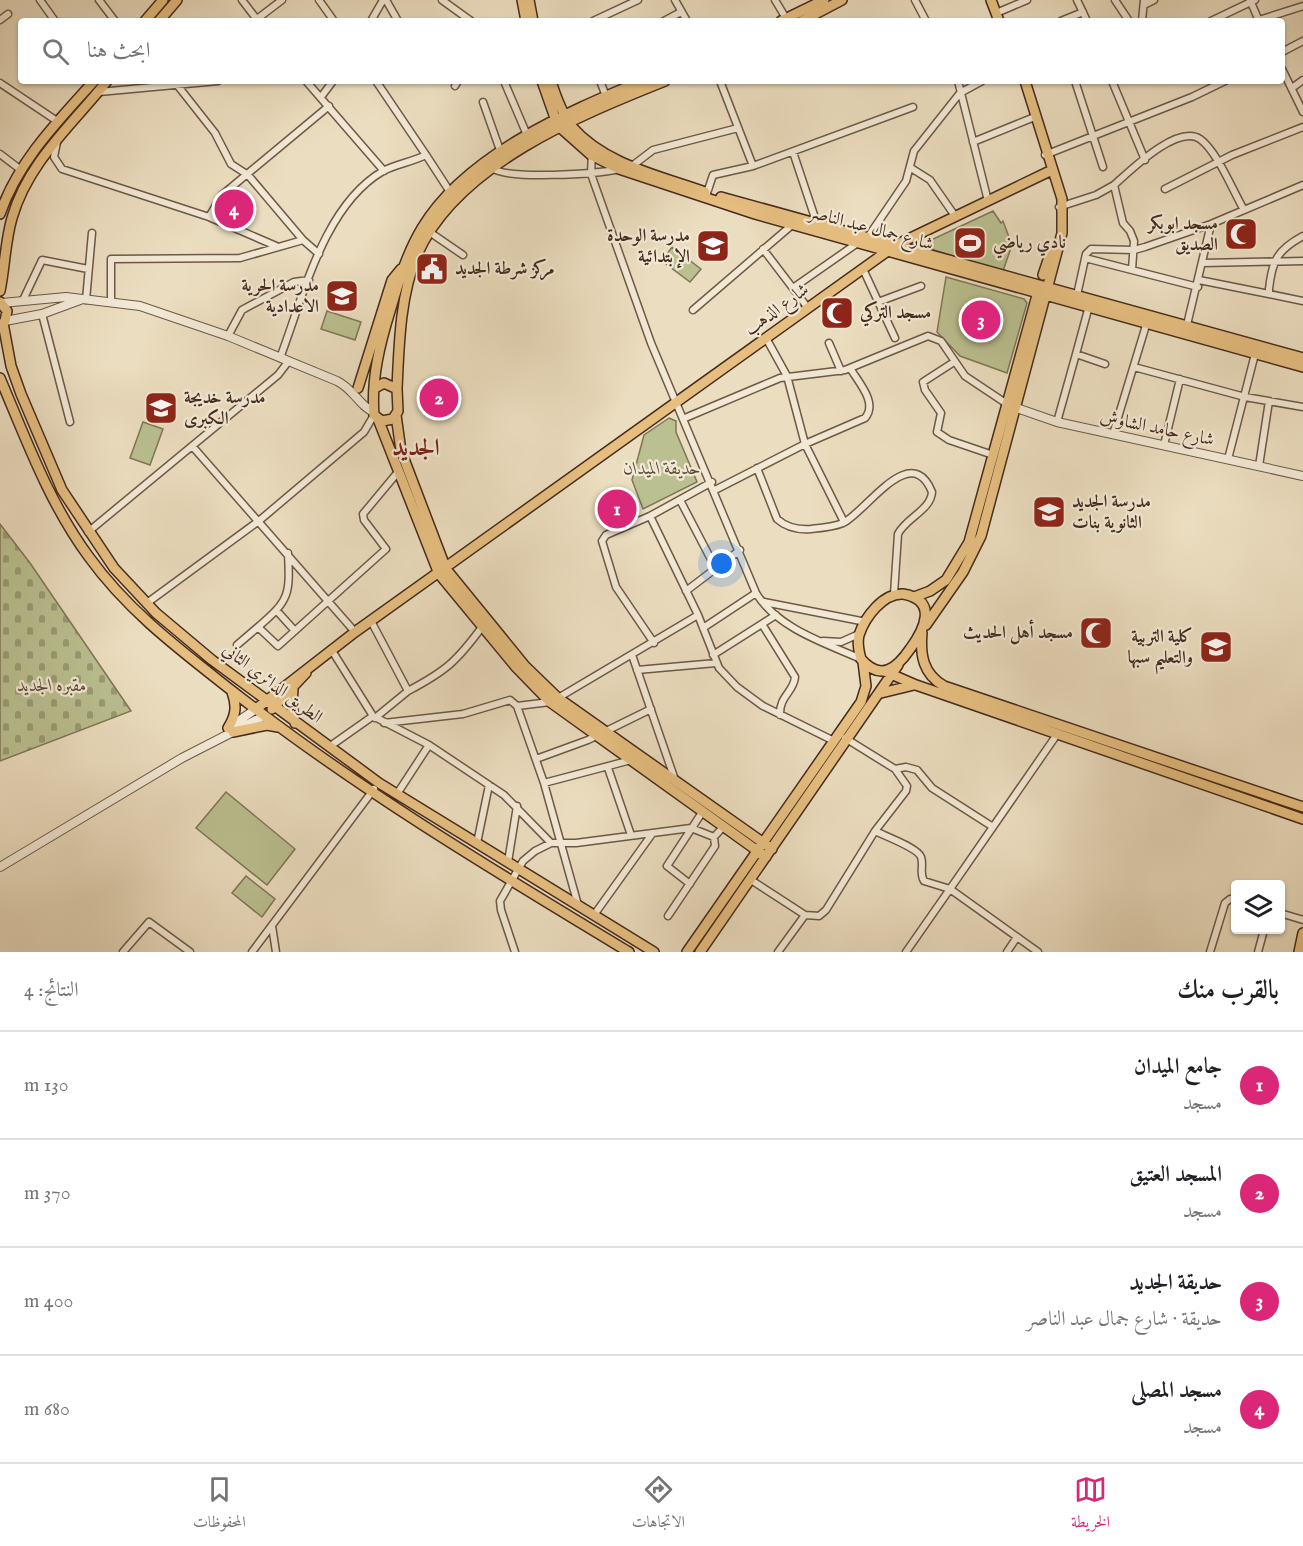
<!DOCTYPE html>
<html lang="ar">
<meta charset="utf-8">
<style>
body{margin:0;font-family:"IM FELL English",Amiri,serif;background:#f6f6f6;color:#202124;direction:rtl}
.controls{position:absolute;right:18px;bottom:18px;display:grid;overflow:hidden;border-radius:6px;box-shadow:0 2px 4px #0004}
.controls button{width:54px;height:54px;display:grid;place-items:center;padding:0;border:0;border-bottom:2px solid #e0e0e0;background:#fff;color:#202124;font:30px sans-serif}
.you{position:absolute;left:722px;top:564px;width:21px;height:21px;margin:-15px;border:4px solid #fff;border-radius:50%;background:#1a73e8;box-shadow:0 0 0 9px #1a73e833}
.badge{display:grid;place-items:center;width:39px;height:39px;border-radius:50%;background:#db2777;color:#fff;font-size:20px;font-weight:700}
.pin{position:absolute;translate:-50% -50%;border:3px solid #fff;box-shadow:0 2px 6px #0006}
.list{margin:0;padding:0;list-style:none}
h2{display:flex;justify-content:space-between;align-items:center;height:78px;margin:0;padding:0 24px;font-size:26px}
h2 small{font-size:20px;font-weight:400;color:#757577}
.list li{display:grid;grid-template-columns:39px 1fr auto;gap:18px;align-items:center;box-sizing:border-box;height:108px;padding:0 24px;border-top:2px solid #e0e0e0}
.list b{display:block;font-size:22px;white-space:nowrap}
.list p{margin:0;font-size:20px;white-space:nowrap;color:#757577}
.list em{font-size:20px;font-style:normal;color:#757577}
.icon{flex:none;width:33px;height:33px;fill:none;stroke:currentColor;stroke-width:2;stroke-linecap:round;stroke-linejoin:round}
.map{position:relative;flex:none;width:1303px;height:952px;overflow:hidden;direction:ltr}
.search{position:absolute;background:#fff;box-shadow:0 2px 4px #0004;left:18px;right:18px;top:18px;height:66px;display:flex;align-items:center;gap:15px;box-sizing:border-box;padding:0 21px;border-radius:6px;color:#757577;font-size:22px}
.sheet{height:510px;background:#fff}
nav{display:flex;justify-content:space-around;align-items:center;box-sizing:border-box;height:84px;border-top:2px solid #e0e0e0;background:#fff;font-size:16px;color:#757577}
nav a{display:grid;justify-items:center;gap:3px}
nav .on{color:#db2777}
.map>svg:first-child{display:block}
</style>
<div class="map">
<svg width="1303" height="952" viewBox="0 0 1303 952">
<defs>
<pattern id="cemetery-stones" width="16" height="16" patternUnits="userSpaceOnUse" patternTransform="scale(1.5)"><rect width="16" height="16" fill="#bac090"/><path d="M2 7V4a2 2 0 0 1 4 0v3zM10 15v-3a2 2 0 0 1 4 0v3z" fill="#999c75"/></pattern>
</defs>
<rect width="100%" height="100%" fill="#ebddbf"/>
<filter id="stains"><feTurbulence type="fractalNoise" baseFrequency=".00333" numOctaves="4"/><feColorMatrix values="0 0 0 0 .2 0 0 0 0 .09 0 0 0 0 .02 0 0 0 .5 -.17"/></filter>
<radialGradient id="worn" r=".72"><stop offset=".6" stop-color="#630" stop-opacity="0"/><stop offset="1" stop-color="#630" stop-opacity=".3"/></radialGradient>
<path fill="url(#cemetery-stones)" stroke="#807657" stroke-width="1.5" d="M0,524L30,563L131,711L0,761Z"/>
<path fill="#bac090" stroke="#807657" stroke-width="1.5" d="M993,211L1001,223L1003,221L1012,245L1003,271L927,248L931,240Z
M672,247L701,269L690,282L662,261Z
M946,277L1024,299L1027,303L1007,373L960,356L937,332Z
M327,311L361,322L355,340L321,329Z
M669,418L676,421V432L697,482L643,509L632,480L644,435Z
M143,422L163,429L150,465L130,458Z
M226,792L295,849L267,885L196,828Z
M246,876L275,899L262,917L232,893Z"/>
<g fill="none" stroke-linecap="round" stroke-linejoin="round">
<g stroke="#6e5846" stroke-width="9">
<path id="minor" d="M40,0L55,21
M99,0L115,21
M242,0L258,21
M319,0L334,21
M386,0L398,21
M442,0L471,21
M675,0L687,21
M775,0L787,20
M915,0L926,21
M1077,0L1087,21
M1115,0L1129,21
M1250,0L1259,21
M1144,5L1154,0
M1001,11L1027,0
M257,19L282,0
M0,20L8,14
M1259,20L1303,6
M371,21L383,0
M593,21L638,0
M664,21L681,12
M1061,21L1083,12
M1142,21L1144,0
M1211,21L1255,0
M1282,52L1303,41
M1282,69L1303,112
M174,81L215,133L231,164L248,175L303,240L319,254
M306,81L384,171
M376,81L426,155
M504,81L527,135
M600,81L606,96
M720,81L753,166
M958,81L988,201
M1075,81L1103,167
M1112,81L1145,160
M0,83L57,121
M455,86L458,81
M1292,88L1303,80
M99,92L218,81
M321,97L333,81
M483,102L501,153
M57,142L54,157L62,169L209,217
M973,142L1032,118
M592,152L591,174L651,343L756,593C777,628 825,643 861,659
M793,152L817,224
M0,154L21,170
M1045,155L1192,97L1225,81
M632,166L653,150L738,128
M492,168C507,180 597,174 619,169
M911,168L930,180L955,216
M1114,185C1130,171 1177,124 1200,139C1217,151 1233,191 1244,210
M1165,189L1232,155L1303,127
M707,193L713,175L753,166L913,107
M1059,207L1096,195L1114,185L1123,223L1130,231L1134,241L1132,270
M428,231L463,255
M1303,236C1277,250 1272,261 1269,289V294L1303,301
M868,237L906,181L914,151L960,93L982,81
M276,246L209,217L222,195L329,106
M763,249L808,308
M1085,258L1198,287
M1203,263L1303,261
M863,269L895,338
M1199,280L1269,294
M793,288L859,242
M1077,295L1086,254L1091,249L1134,250L1145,247L1211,224L1303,185
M23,300L42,260L88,269
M86,300L92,233
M111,301V259L240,258L303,240
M878,302L921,286
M693,310L792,225
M42,314L70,422
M1186,329L1211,224
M228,336L242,310L294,282L309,280
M766,338L787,376L805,444L844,522
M829,343L841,371
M1076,354L1089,306
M280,358C303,298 323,206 383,171C396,164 412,162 426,155L452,195
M954,362L923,382L925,390L941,413L937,432L949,440L993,455
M1134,367L1245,397L1303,407
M685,418L780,378L845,370L928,336L941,341L965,376L1007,404
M1057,422L1076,354L1105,364
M1113,434L1147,322
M1164,445L1180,379
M193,447L355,632
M1228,459L1255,354
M1259,466L1269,401
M757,468L777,519C787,528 798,530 811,529C821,528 833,527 843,523C866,512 911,440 932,492C931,510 906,518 898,534L894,594
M712,482L650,516L698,615L719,668L737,687L763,706L834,741
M715,490L805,444L865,418C878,403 859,383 850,368
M680,500L716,569
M650,516L606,535L602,541L616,587L654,643
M88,532L278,375L288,362
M288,553C290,594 290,600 258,627L278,646L386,549L364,520L363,514L398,472
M686,591L740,550
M764,602L866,622
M147,603L260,520L364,432L374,415
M277,611L295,631
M371,621L408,691L375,718
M762,624L795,677C794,692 779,696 780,715
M703,628L756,593
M823,641L841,642L859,634
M237,645L258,627
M331,649L373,716L429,745L504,795L551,843
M632,655L675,780
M713,655L776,615
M637,670L716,663
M408,691C446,671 457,661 482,627
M384,723L463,714L510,700L517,706
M329,747L373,716
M536,759L588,740L651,709
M608,768L631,835
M895,769L906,767L917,770L932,788L993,827
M544,783L631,760
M397,794L429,745
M875,831C885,836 918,848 921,857C924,866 919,873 924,881L950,889L906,952
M477,843L489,785
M508,862L517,806
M751,880L805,915L819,916L826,910L875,831L906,791L907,786L895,769L845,738
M690,884L667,866L703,811
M578,905L544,783L517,706L550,702L558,698L698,615
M1280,913L1303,920
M594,915L652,834
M668,916L715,846L714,837
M272,926L276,952
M123,952L149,922L190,952
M252,952L374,789
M515,952L501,910L500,901L523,861L535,851L551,843H576L691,828L714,837L724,826
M778,952L805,915
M1007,952L1017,937
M1038,952L950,889L1058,733
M1210,952L1225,903L1230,899H1236
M1258,952L1264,930"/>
</g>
<g stroke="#6e5846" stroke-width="10">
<path id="tertiary" d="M2,303L66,297L140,306L228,336L337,381C355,390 359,406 374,412
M5,321L42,314L80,300
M1011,406L1057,422L1303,476
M228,728L256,709
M0,867L182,758L264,716"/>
</g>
<g stroke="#452b1e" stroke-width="12">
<path id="primary" d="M522,0L526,21
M529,0L533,21
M991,0L999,21
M145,21L163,0
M159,21L177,0
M781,21L824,0
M802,21L842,0
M542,81L555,118L564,131L591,155L619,169L755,214L1303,367
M551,81C556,97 562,114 572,127C605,165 661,176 705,192
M721,197L1303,358
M0,214C18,161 58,121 94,81
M1043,275L1051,251
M0,291C5,267 5,242 12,218C28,162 72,125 107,81
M0,302L7,311L5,321L0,326
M3,323L11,366L21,394L62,490L114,568L156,613L212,660L379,783L654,952
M0,378C26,439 49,503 89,557C128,611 179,649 231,690C356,788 493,870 629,952
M358,388L392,280L401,269
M375,388L384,383L397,389L398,411L393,419L382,421L374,415C371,379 380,343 391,308C399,280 407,253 422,228C466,155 567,112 642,81
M397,389C399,345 400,296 417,255C456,165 580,115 665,81
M396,415L401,451L446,569L525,666L558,698L772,849
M378,419L439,574L515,666L550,702L766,857
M903,594C939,600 924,630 910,649C897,668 881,682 861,659C859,652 857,643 859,635C865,617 883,593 903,594Z
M914,597L930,591L946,580L969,542L1039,288
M926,625L963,572L981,536L1062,233V199L1025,81
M922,633C920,655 923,674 944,686L1303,807
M884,671L916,685L1303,819
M293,689L292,705L295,723
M881,693L914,685
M256,709L355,632L896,245L1050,171
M272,709L306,673
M228,728C236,715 237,706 232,692
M233,732L267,725L278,727
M687,952L861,702L866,686L863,662
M700,952L898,665
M1299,952L1303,933"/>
</g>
<use href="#minor" stroke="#f2e9d5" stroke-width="6"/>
<use href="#tertiary" stroke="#f2e9d5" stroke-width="8"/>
<use href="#primary" stroke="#e6be80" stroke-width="9"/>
</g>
<defs>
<g id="mosque-square" transform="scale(1.725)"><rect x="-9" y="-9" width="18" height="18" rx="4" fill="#8f2418" stroke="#f2e9d5"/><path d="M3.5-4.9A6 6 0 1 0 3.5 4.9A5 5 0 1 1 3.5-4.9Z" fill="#fff"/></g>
<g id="stadium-square" transform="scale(1.725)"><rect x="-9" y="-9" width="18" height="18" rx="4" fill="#8f2418" stroke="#f2e9d5"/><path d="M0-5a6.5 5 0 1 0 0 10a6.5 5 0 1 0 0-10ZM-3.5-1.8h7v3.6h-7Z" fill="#fff"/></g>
<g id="school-square" transform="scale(1.725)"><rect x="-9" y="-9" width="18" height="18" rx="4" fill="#8f2418" stroke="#f2e9d5"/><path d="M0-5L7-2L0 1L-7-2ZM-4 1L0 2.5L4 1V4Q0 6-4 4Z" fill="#fff"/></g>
<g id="civic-square" transform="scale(1.725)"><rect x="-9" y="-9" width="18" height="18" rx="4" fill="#8f2418" stroke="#f2e9d5"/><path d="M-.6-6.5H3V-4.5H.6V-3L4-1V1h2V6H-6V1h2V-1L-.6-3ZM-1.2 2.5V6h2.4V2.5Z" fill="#fff"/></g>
<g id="university-square" transform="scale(1.725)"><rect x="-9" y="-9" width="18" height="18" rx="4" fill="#8f2418" stroke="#f2e9d5"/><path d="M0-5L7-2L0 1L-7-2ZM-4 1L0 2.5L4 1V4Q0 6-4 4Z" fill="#fff"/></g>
</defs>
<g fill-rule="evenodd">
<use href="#mosque-square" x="1241" y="234"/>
<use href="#stadium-square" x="970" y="243"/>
<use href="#school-square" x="713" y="246"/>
<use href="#civic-square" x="432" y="269"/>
<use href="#school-square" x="342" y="296"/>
<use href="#mosque-square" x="837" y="313"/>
<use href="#school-square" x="161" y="408"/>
<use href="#school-square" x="1049" y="512"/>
<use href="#mosque-square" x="1096" y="633"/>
<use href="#university-square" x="1216" y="647"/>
</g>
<g text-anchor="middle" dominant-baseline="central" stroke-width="4.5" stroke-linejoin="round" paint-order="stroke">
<g font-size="18" font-weight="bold" fill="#452b1e" stroke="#f2e9d5" text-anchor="end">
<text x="1218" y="224">مسجد ابوبكر<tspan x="1218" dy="21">الصديق</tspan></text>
<text x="690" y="236">مدرسة الوحدة<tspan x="690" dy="21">الإبتدائية</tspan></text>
<text x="993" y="243" text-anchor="start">نادي رياضي</text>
<text x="455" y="269" text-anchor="start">مركز شرطة الجديد</text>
<text x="319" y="286">مدرسة الحرية<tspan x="319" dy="21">الاعدادية</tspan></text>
<text x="860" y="313" text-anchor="start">مسجد التركي</text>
<text x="184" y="398" text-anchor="start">مدرسة خديجة<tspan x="184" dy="21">الكبرى</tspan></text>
<text x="1072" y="502" text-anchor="start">مدرسة الجديد<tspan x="1072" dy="21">الثانوية بنات</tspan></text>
<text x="1073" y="633">مسجد أهل الحديث</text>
<text x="1193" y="637">كلية التربية<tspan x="1193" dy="21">والتعليم سبها</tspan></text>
</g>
<g font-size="18" fill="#452b1e" stroke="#f2e9d5">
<text transform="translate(871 229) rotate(15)">شارع جمال عبد الناصر</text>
<text transform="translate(777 310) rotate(-36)">شارع الذهب</text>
<text transform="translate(1157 429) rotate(12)">شارع حامد الشاوش</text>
<text transform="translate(272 684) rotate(37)">الطريق الدائري الثاني</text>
</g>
<g font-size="18" font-style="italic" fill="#5c4935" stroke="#f2e9d5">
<text x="662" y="469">حديقة الميدان</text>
<text x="52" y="686">مقبره الجديد</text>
</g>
<g font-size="24" font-weight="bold" fill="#7a1f14" stroke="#f2e9d5">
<text x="416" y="448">الجديد</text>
</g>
</g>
<rect width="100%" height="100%" filter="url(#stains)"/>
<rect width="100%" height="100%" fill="url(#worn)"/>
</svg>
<div class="controls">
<button><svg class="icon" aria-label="layers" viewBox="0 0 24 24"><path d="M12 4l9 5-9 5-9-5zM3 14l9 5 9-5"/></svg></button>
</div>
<div class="you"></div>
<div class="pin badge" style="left:617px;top:509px">1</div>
<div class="pin badge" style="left:439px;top:398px">2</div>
<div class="pin badge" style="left:981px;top:320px">3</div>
<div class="pin badge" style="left:234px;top:209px">4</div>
<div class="search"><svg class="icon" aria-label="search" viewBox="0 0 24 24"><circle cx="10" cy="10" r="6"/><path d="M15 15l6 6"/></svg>ابحث هنا</div>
</div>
<section class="sheet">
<h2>بالقرب منك<small>النتائج: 4</small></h2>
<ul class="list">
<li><span class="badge">1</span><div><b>جامع الميدان</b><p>مسجد</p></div><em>130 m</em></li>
<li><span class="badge">2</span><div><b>المسجد العتيق</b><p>مسجد</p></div><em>370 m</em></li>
<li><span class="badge">3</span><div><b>حديقة الجديد</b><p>حديقة · شارع جمال عبد الناصر</p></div><em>400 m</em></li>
<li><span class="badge">4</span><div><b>مسجد المصلى</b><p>مسجد</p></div><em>680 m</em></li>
</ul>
</section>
<nav>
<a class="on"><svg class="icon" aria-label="map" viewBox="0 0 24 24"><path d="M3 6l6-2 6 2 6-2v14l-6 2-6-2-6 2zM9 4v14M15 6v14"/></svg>الخريطة</a>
<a><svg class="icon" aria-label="directions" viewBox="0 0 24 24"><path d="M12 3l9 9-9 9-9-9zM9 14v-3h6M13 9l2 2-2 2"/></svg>الاتجاهات</a>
<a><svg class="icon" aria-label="saved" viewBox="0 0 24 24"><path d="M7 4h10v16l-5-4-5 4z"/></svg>المحفوظات</a>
</nav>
